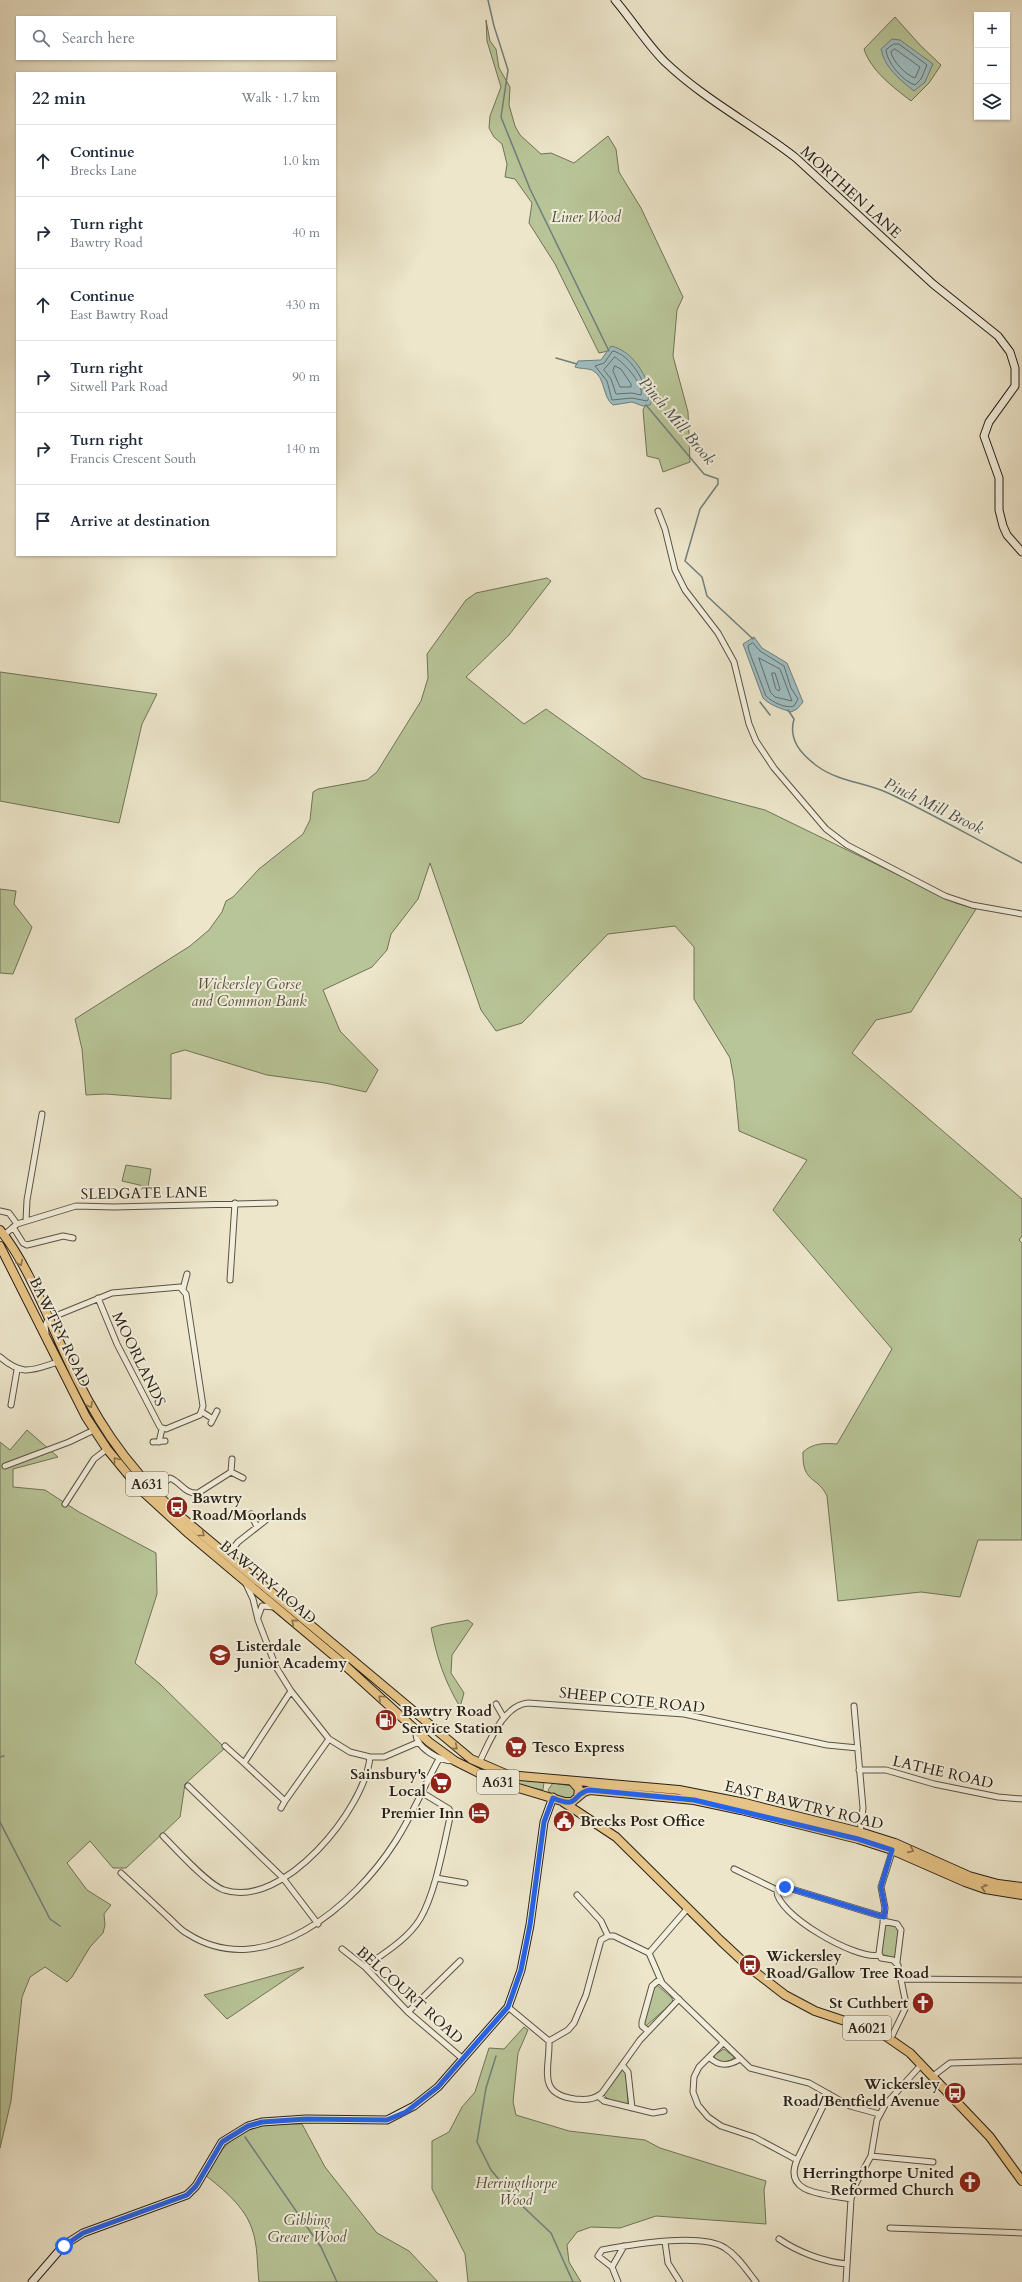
<!DOCTYPE html>
<meta charset="utf-8">
<style>
body{margin:0;font-family:Cardo,serif;background:#f2f2f3;color:#1f2937}
.controls{position:absolute;right:12px;top:12px;display:grid;overflow:hidden;border-radius:0px;box-shadow:0 1px 3px #0004}
.controls button{width:36px;height:36px;display:grid;place-items:center;padding:0;border:0;border-bottom:1px solid #e0e1e3;background:#fff;color:#1f2937;font:20px sans-serif}
.stop{position:absolute;width:12px;height:12px;margin:-9px;border:3px solid #2563eb;border-radius:50%;background:#fff}
.stop.end{background:#2563eb;border-color:#fff;box-shadow:0 1px 4px #0008}
.list{margin:0;padding:0;list-style:none}
h2{display:flex;justify-content:space-between;align-items:center;height:52px;margin:0;padding:0 16px;font-size:17px}
h2 small{font-size:13px;font-weight:400;color:#747a83}
.list li{display:grid;grid-template-columns:26px 1fr auto;gap:12px;align-items:center;box-sizing:border-box;height:72px;padding:0 16px;border-top:1px solid #e0e1e3}
.list b{display:block;font-size:15px;white-space:nowrap}
.list p{margin:0;font-size:13px;white-space:nowrap;color:#747a83}
.list em{font-size:13px;font-style:normal;color:#747a83}
.icon{flex:none;width:22px;height:22px;fill:none;stroke:currentColor;stroke-width:2;stroke-linecap:round;stroke-linejoin:round}
.map{position:relative;flex:none;width:1022px;height:2282px;overflow:hidden}
.search{position:absolute;background:#fff;box-shadow:0 1px 3px #0004;left:16px;top:16px;width:320px;height:44px;display:flex;align-items:center;gap:10px;box-sizing:border-box;padding:0 14px;border-radius:0px;color:#747a83;font-size:15px}
.panel{position:absolute;background:#fff;box-shadow:0 1px 3px #0004;left:16px;top:72px;width:320px;height:484px;border-radius:0px}
.map>svg:first-child{display:block}
</style>
<div class="map">
<svg width="1022" height="2282" viewBox="0 0 1022 2282">
<rect width="100%" height="100%" fill="#ede6cb"/>
<filter id="stains"><feTurbulence type="fractalNoise" baseFrequency=".005" numOctaves="4"/><feColorMatrix values="0 0 0 0 .2 0 0 0 0 .09 0 0 0 0 .02 0 0 0 .5 -.17"/></filter>
<radialGradient id="worn" r=".72"><stop offset=".6" stop-color="#630" stop-opacity="0"/><stop offset="1" stop-color="#630" stop-opacity=".3"/></radialGradient>
<path fill="#b8c598" stroke="#707358" d="M895,17L920,45L941,65L929,83L911,101C893,87 871,71 864,49Z
M486,20L490,41L496,49L499,68L510,87L509,105L515,126L520,135L541,154L551,153L574,163L608,136L616,149L619,172L641,208L683,297L677,310L673,356L688,412L690,462L663,472L659,459L647,456L643,410L650,395L613,350L599,353L555,264L529,223L532,203L515,179L505,177L507,164L502,144L494,137L489,128L490,116L501,87L487,41Z
M547,578L551,581L509,635L466,677L524,724L546,709L643,778L765,810L956,903L976,909L911,1012L876,1020L852,1053L1022,1199V1236L1019,1240L1022,1243V1540H978L960,1597L921,1592L838,1601L827,1496C817,1475 802,1484 803,1452C813,1443 824,1443 837,1444L892,1349L773,1210L807,1160L739,1131L734,1080L730,1058L694,999V947L675,926L608,934L522,1023L496,1031L481,1010L430,863L418,899L391,934L387,950L372,967L323,990L340,1031L378,1070L366,1092L325,1083L267,1075L185,1050L171,1054V1099L105,1094L86,1095L82,1049L75,1019L190,946L209,930L222,912L226,901L233,897L259,869L303,834L310,820L313,792L318,789L367,780L377,772L421,701L428,678L427,654L466,600L476,593Z
M0,672L157,694L142,724L119,823L0,801Z
M0,889L16,891L14,904L32,927L13,974L0,973Z
M126,1165L151,1169L148,1187L122,1181Z
M27,1430L58,1457L13,1469V1487L45,1490L79,1512L156,1553L157,1594L135,1663L160,1684L225,1748L185,1784L180,1817L126,1868H113L90,1841L67,1863L87,1890L111,1905L104,1914L105,1925L103,1933L90,1947L72,1977L67,1982L45,1967L30,1977L22,1997L11,2101L0,2148V1442L10,1450Z
M468,1620L473,1624L452,1655L451,1673L464,1693L460,1707C444,1680 437,1658 431,1628C443,1623 455,1623 468,1620Z
M472,1762L513,1779L544,1782L543,1790L512,1784L470,1766Z
M553,1783L572,1786L575,1791L574,1796L567,1799L550,1793L548,1790Z
M887,1924L896,1926L899,1930L896,1956L894,1958L881,1954L884,1926Z
M304,1967L227,2019L204,1995Z
M657,1985L672,1998L673,2002L646,2026L644,2024L654,1988Z
M524,2027L528,2030L518,2053L513,2102L516,2115L569,2131L645,2140L660,2148L766,2181L764,2190L766,2224L656,2216L620,2228L591,2227L577,2232L567,2245L569,2262L581,2282H468L465,2254L432,2189V2141L449,2132L462,2107L475,2092L489,2048L504,2049Z
M724,2049L734,2057L730,2062L722,2063L714,2059V2055Z
M623,2069L626,2071L628,2105L608,2099L604,2095Z
M266,2124H302L325,2167L377,2233L409,2251L438,2282H259C257,2266 258,2245 252,2229C245,2207 223,2189 205,2175C224,2145 230,2135 266,2124Z"/>
<path fill="#9ebdc1" stroke="#6f7f7d" d="M892,39L900,40L933,64L925,82L914,91C899,79 885,68 881,49Z
M611,346C634,351 647,377 653,398L650,405L643,406L632,402L613,405C602,397 606,377 592,370C587,368 580,369 575,367L578,361L601,360Z
M754,637L762,648L787,663L803,702L797,709L791,712C780,708 771,706 763,698L743,644Z"/>
<g fill="none" stroke-linecap="round" stroke-linejoin="round">
<path stroke="#646f6c" stroke-width="1" d="M894,44H899L927,65L921,79L915,85C903,81 887,63 886,50Z
M895,49L920,67L915,78C907,76 892,61 891,52Z
M613,351C631,355 644,381 649,398L647,401L632,398L612,400L607,381L595,366L604,363Z
M615,357C624,363 644,384 641,395L632,393L616,394L611,379L604,370Z
M615,366L621,369L631,384V387H620L613,371Z
M753,643L760,651L784,666L791,688L798,699L794,706C786,709 772,702 766,696L749,651L748,646Z
M759,658L780,669L792,701L775,697L771,693Z
M772,673H775L780,689L779,691L776,689Z"/>
<path stroke="#6f7f7d" stroke-width="1.5" d="M488,0L494,26L508,70L501,117L530,189L609,351
M556,358L577,364
M646,405L704,474L718,479V484L700,509L685,561L702,577L707,596L753,639
M760,702L770,715
M788,710L794,719C788,740 801,754 817,766C839,782 864,782 888,793C933,814 977,840 1022,863
M0,1757L4,1756
M0,1822L50,1919L60,1926
M496,2056L486,2088L477,2142L491,2170L517,2201L551,2233L573,2282
M245,2137L321,2247L337,2282"/>
<g stroke="#5a5245" stroke-width="7">
<path id="street" d="M658,511L665,529L675,570L685,590L718,633L734,662L749,724L756,741L774,768L826,829L847,845L945,896L972,905L1022,914
M0,1211L9,1213L17,1224L4,1235
M26,1220L27,1200L42,1114
M17,1224L76,1206L114,1207L275,1203
M13,1227L23,1243L27,1245L63,1236L73,1238
M230,1280L235,1203
M183,1289L187,1274
M46,1333L45,1326L48,1319L112,1293L180,1287L186,1294L203,1406L200,1415L166,1429L160,1427L117,1344L98,1298
M0,1357C23,1377 32,1370 58,1362
M11,1405L17,1370
M202,1412L213,1419
M211,1423L217,1411
M153,1442L165,1441
M159,1442L162,1429
M5,1466L69,1442L94,1430
M231,1472L232,1459
M153,1492L170,1478C182,1483 184,1494 198,1493L231,1472L243,1478
M65,1504L94,1459L107,1449
M251,1514L257,1527
M228,1555L238,1542L266,1520
M246,1584L253,1599L258,1620L276,1667L291,1691L329,1739L350,1752L370,1757H384L419,1742
M258,1617L262,1606L274,1607
M291,1691L244,1763L285,1801L329,1739
M496,1704L504,1718
M854,1706L863,1808L860,1834
M416,1731C414,1748 440,1761 454,1761
M225,1746L244,1763
M479,1763C489,1743 503,1705 528,1703L684,1714L827,1745L858,1748
M859,1770H886L934,1784L998,1797L1022,1799
M188,1786L283,1878L318,1924
M281,1808L285,1801
M163,1836C176,1849 208,1885 224,1890C283,1910 365,1809 370,1757
M734,1869L777,1890
M121,1873C136,1887 152,1902 167,1916C174,1922 180,1930 188,1934C265,1983 355,1905 395,1842C412,1816 424,1786 439,1759
M436,1878L465,1883
M777,1890C774,1913 857,1961 879,1955
M777,1890L785,1887L884,1917
M577,1895L601,1921L608,1936
M687,1909L649,1953L662,1983L750,2068L809,2083L850,2106L879,2114
M883,1921L897,1924L901,1930L897,1962
M342,1949L365,1967L408,2012L463,2059
M365,1967C384,1953 407,1940 420,1919C436,1892 444,1843 451,1813L449,1809L421,1792
M902,1979L1022,1980
M508,2007L549,2041C550,2069 536,2094 575,2099C585,2100 594,2100 602,2093L640,2040L679,1999
M408,2012L460,1961
M648,2031L642,2026V2022L652,1986L660,1979
M891,2038L905,2009V1999L898,1965L893,1960L881,1958L879,1953L885,1908L881,1887L893,1849
M549,2041L568,2030L574,2023L586,1995L601,1940L608,1936H614L649,1953
M723,2043L699,2067L694,2077L693,2092L698,2105L708,2117L721,2126L754,2137L797,2160C782,2195 827,2194 851,2199
M709,2057C719,2067 729,2066 740,2059
M622,2065L628,2072L632,2108
M933,2076L950,2063L1022,2061
M598,2096L604,2101L653,2113L664,2111
M871,2156L933,2162
M797,2160L829,2094
M890,2228L1022,2233
M779,2239C798,2252 824,2262 847,2264
M665,2242L668,2263L680,2282
M612,2267L624,2246
M618,2282L612,2267L598,2256L602,2250C630,2245 701,2232 725,2248C738,2256 747,2271 756,2282
M846,2282L851,2199L855,2185L871,2156L877,2120L885,2105L921,2065"/>
</g>
<g stroke="#292118" stroke-width="9">
<path id="secondary" d="M615,0C632,20 647,44 665,62C705,100 754,125 796,158L933,284L998,336L1010,352L1015,368V386L989,422L984,436L999,478V510L1003,526L1007,535L1022,552
M32,2282L64,2245L83,2233L187,2195L196,2186L222,2142L248,2126L262,2122L306,2119L387,2120L414,2106L438,2087L508,2007L521,1970L530,1925L544,1822L553,1797"/>
</g>
<g stroke="#292118" stroke-width="10">
<path id="primary" d="M0,1230C27,1263 47,1316 65,1354C94,1418 123,1462 174,1511L471,1759L508,1775L679,1790L745,1803L860,1832L895,1843L969,1876L998,1884L1022,1887
M0,1246L86,1417L107,1449L140,1489L189,1534L339,1660L429,1742L455,1761L495,1781L565,1802H572L578,1797L579,1789L572,1781
M578,1797L584,1792L590,1790L694,1800L741,1810L858,1839L892,1850L965,1882L985,1889L1022,1895
M563,1802L616,1837L721,1941L750,1968L785,1995L815,2011L881,2033L910,2053L990,2137L1022,2181"/>
</g>
<use href="#street" stroke="#f3efdd" stroke-width="5"/>
<use href="#secondary" stroke="#f3efdd" stroke-width="7"/>
<use href="#primary" stroke="#e6c386" stroke-width="8"/>
</g>
<defs><path id="oneway-chevron" d="M-2-3.5L2.5 0L-2 3.5" fill="none" stroke-width="1.6" stroke-linecap="round" stroke-linejoin="round"/></defs>
<g stroke="#88724f">
<use href="#oneway-chevron" transform="translate(20 1263) rotate(63)"/>
<use href="#oneway-chevron" transform="translate(90 1405) rotate(60)"/>
<use href="#oneway-chevron" transform="translate(116 1460) rotate(-127)"/>
<use href="#oneway-chevron" transform="translate(202 1534) rotate(39)"/>
<use href="#oneway-chevron" transform="translate(294 1622) rotate(-140)"/>
<use href="#oneway-chevron" transform="translate(381 1698) rotate(-137)"/>
<use href="#oneway-chevron" transform="translate(455 1747) rotate(40)"/>
<use href="#oneway-chevron" transform="translate(911 1850) rotate(24)"/>
<use href="#oneway-chevron" transform="translate(984 1888) rotate(-164)"/>
</g>
<g fill="none" stroke-linecap="round" stroke-linejoin="round">
<path stroke="#2563eb" stroke-width="5" d="M64,2246L83,2233L187,2195L196,2186L222,2142L248,2126L262,2122L306,2119L387,2120L406,2112L438,2087L508,2007L521,1970L530,1925L544,1822L553,1798C581,1810 571,1793 590,1790L694,1800L858,1839L892,1850L881,1887L885,1908L884,1917L785,1887"/>
</g>
<defs>
<g id="bus-disc" transform="scale(1.15)"><circle r="9.5" fill="#8f2418" stroke="#f3efdd"/><path d="M-5-6H5V4H4V6H2V4H-2V6H-4V4H-5ZM-3.5-4V0h7V-4ZM-3.5 1.2v1.5H-2V1.2ZM2 1.2v1.5H3.5V1.2Z" fill="#fff"/></g>
<g id="school-disc" transform="scale(1.15)"><circle r="9.5" fill="#8f2418" stroke="#f3efdd"/><path d="M0-5L7-2L0 1L-7-2ZM-4 1L0 2.5L4 1V4Q0 6-4 4Z" fill="#fff"/></g>
<g id="fuel-disc" transform="scale(1.15)"><circle r="9.5" fill="#8f2418" stroke="#f3efdd"/><path d="M-5.5-6h7V0h2V4h1.3V-2.5L3-4.5l.8-.8L6-3V5H2.5V1h-1V6h-7ZM-4.2-4.7v3.2H.2V-4.7Z" fill="#fff"/></g>
<g id="supermarket-disc" transform="scale(1.15)"><circle r="9.5" fill="#8f2418" stroke="#f3efdd"/><path d="M-6-5.5h2.5l.6 2H6L4.5 2H-2.5L-4.4-4H-6ZM-1.5 3.2a1.3 1.3 0 1 0 .1 0ZM3 3.2a1.3 1.3 0 1 0 .1 0Z" fill="#fff"/></g>
<g id="hotel-disc" transform="scale(1.15)"><circle r="9.5" fill="#8f2418" stroke="#f3efdd"/><path d="M-6-4.5h1.5V1H6V5H4.5V3h-9V5H-6ZM-4 0a1.8 1.8 0 1 1 3.6 0ZM.5 0V-2.5h3Q6-2.5 6 0Z" fill="#fff"/></g>
<g id="civic-disc" transform="scale(1.15)"><circle r="9.5" fill="#8f2418" stroke="#f3efdd"/><path d="M-.6-6.5H3V-4.5H.6V-3L4-1V1h2V6H-6V1h2V-1L-.6-3ZM-1.2 2.5V6h2.4V2.5Z" fill="#fff"/></g>
<g id="church-disc" transform="scale(1.15)"><circle r="9.5" fill="#8f2418" stroke="#f3efdd"/><path d="M-1.2-6h2.4v3.5h3.3v2.4h-3.3V6h-2.4V-.1h-3.3v-2.4h3.3Z" fill="#fff"/></g>
</defs>
<g fill-rule="evenodd">
<use href="#bus-disc" x="177" y="1507"/>
<use href="#school-disc" x="220" y="1655"/>
<use href="#fuel-disc" x="386" y="1720"/>
<use href="#supermarket-disc" x="516" y="1747"/>
<use href="#supermarket-disc" x="441" y="1783"/>
<use href="#hotel-disc" x="479" y="1813"/>
<use href="#civic-disc" x="564" y="1821"/>
<use href="#bus-disc" x="750" y="1965"/>
<use href="#church-disc" x="923" y="2003"/>
<use href="#bus-disc" x="955" y="2093"/>
<use href="#church-disc" x="970" y="2182"/>
</g>
<g text-anchor="middle" dominant-baseline="central" stroke-width="4" stroke-linejoin="round" paint-order="stroke">
<g fill="#f3efdd" stroke="#665f53" stroke-width="1">
<rect x="126" y="1472" width="42" height="24" rx="3"/>
<rect x="477" y="1770" width="42" height="24" rx="3"/>
<rect x="843" y="2016" width="48" height="24" rx="3"/>
</g>
<g font-size="14" font-weight="bold" fill="#292118">
<text x="147" y="1484">A631</text>
<text x="498" y="1782">A631</text>
<text x="867" y="2028">A6021</text>
</g>
<g font-size="15" fill="#292118" stroke="#f3efdd">
<text transform="translate(851 192) rotate(42)">MORTHEN LANE</text>
<text transform="translate(144 1193) rotate(-1)">SLEDGATE LANE</text>
<text transform="translate(60 1332) rotate(64)">BAWTRY ROAD</text>
<text transform="translate(139 1359) rotate(64)">MOORLANDS</text>
<text transform="translate(268 1582) rotate(40)">BAWTRY ROAD</text>
<text transform="translate(632 1700) rotate(6)">SHEEP COTE ROAD</text>
<text transform="translate(943 1772) rotate(13)">LATHE ROAD</text>
<text transform="translate(804 1805) rotate(14)">EAST BAWTRY ROAD</text>
<text transform="translate(410 1995) rotate(42)">BELCOURT ROAD</text>
</g>
<g font-size="15" font-style="italic" fill="#54523e" stroke="#f3efdd">
<text x="586" y="217">Liner Wood</text>
<text x="249" y="984">Wickersley Gorse<tspan x="249" dy="17">and Common Bank</tspan></text>
<text x="516" y="2183">Herringthorpe<tspan x="516" dy="17">Wood</tspan></text>
<text x="307" y="2220">Gibbing<tspan x="307" dy="17">Greave Wood</tspan></text>
</g>
<g font-size="15" font-weight="bold" fill="#292118" stroke="#f3efdd" text-anchor="start">
<text x="192" y="1498">Bawtry<tspan x="192" dy="17">Road/Moorlands</tspan></text>
<text x="236" y="1646">Listerdale<tspan x="236" dy="17">Junior Academy</tspan></text>
<text x="402" y="1711">Bawtry Road<tspan x="402" dy="17">Service Station</tspan></text>
<text x="532" y="1747">Tesco Express</text>
<text x="426" y="1774" text-anchor="end">Sainsbury's<tspan x="426" dy="17">Local</tspan></text>
<text x="464" y="1813" text-anchor="end">Premier Inn</text>
<text x="580" y="1821">Brecks Post Office</text>
<text x="766" y="1956">Wickersley<tspan x="766" dy="17">Road/Gallow Tree Road</tspan></text>
<text x="908" y="2003" text-anchor="end">St Cuthbert</text>
<text x="940" y="2084" text-anchor="end">Wickersley<tspan x="940" dy="17">Road/Bentfield Avenue</tspan></text>
<text x="954" y="2173" text-anchor="end">Herringthorpe United<tspan x="954" dy="17">Reformed Church</tspan></text>
</g>
<g font-size="16" font-style="italic" fill="#4c504b" stroke="#f3efdd">
<text transform="translate(677 421) rotate(50)">Pinch Mill Brook</text>
<text transform="translate(934 806) rotate(26)">Pinch Mill Brook</text>
</g>
</g>
<rect width="100%" height="100%" filter="url(#stains)"/>
<rect width="100%" height="100%" fill="url(#worn)"/>
</svg>
<div class="controls">
<button>+</button>
<button>−</button>
<button><svg class="icon" aria-label="layers" viewBox="0 0 24 24"><path d="M12 4l9 5-9 5-9-5zM3 14l9 5 9-5"/></svg></button>
</div>
<div class="stop" style="left:64px;top:2246px"></div>
<div class="stop end" style="left:785px;top:1887px"></div>
<div class="search"><svg class="icon" aria-label="search" viewBox="0 0 24 24"><circle cx="10" cy="10" r="6"/><path d="M15 15l6 6"/></svg>Search here</div>
<section class="panel">
<h2>22 min<small>Walk · 1.7 km</small></h2>
<ul class="list">
<li><svg class="icon" aria-label="ahead" viewBox="0 0 24 24"><path d="M12 20V5M6 11l6-6 6 6"/></svg><div><b>Continue</b><p>Brecks Lane</p></div><em>1.0 km</em></li>
<li><svg class="icon" aria-label="right" viewBox="0 0 24 24"><path d="M7 20v-9h11M14 6l5 5-5 5"/></svg><div><b>Turn right</b><p>Bawtry Road</p></div><em>40 m</em></li>
<li><svg class="icon" aria-label="ahead" viewBox="0 0 24 24"><path d="M12 20V5M6 11l6-6 6 6"/></svg><div><b>Continue</b><p>East Bawtry Road</p></div><em>430 m</em></li>
<li><svg class="icon" aria-label="right" viewBox="0 0 24 24"><path d="M7 20v-9h11M14 6l5 5-5 5"/></svg><div><b>Turn right</b><p>Sitwell Park Road</p></div><em>90 m</em></li>
<li><svg class="icon" aria-label="right" viewBox="0 0 24 24"><path d="M7 20v-9h11M14 6l5 5-5 5"/></svg><div><b>Turn right</b><p>Francis Crescent South</p></div><em>140 m</em></li>
<li><svg class="icon" aria-label="arrive" viewBox="0 0 24 24"><path d="M6 21V4h12l-3 4 3 4H6"/></svg><div><b>Arrive at destination</b></div></li>
</ul>
</section>
</div>
